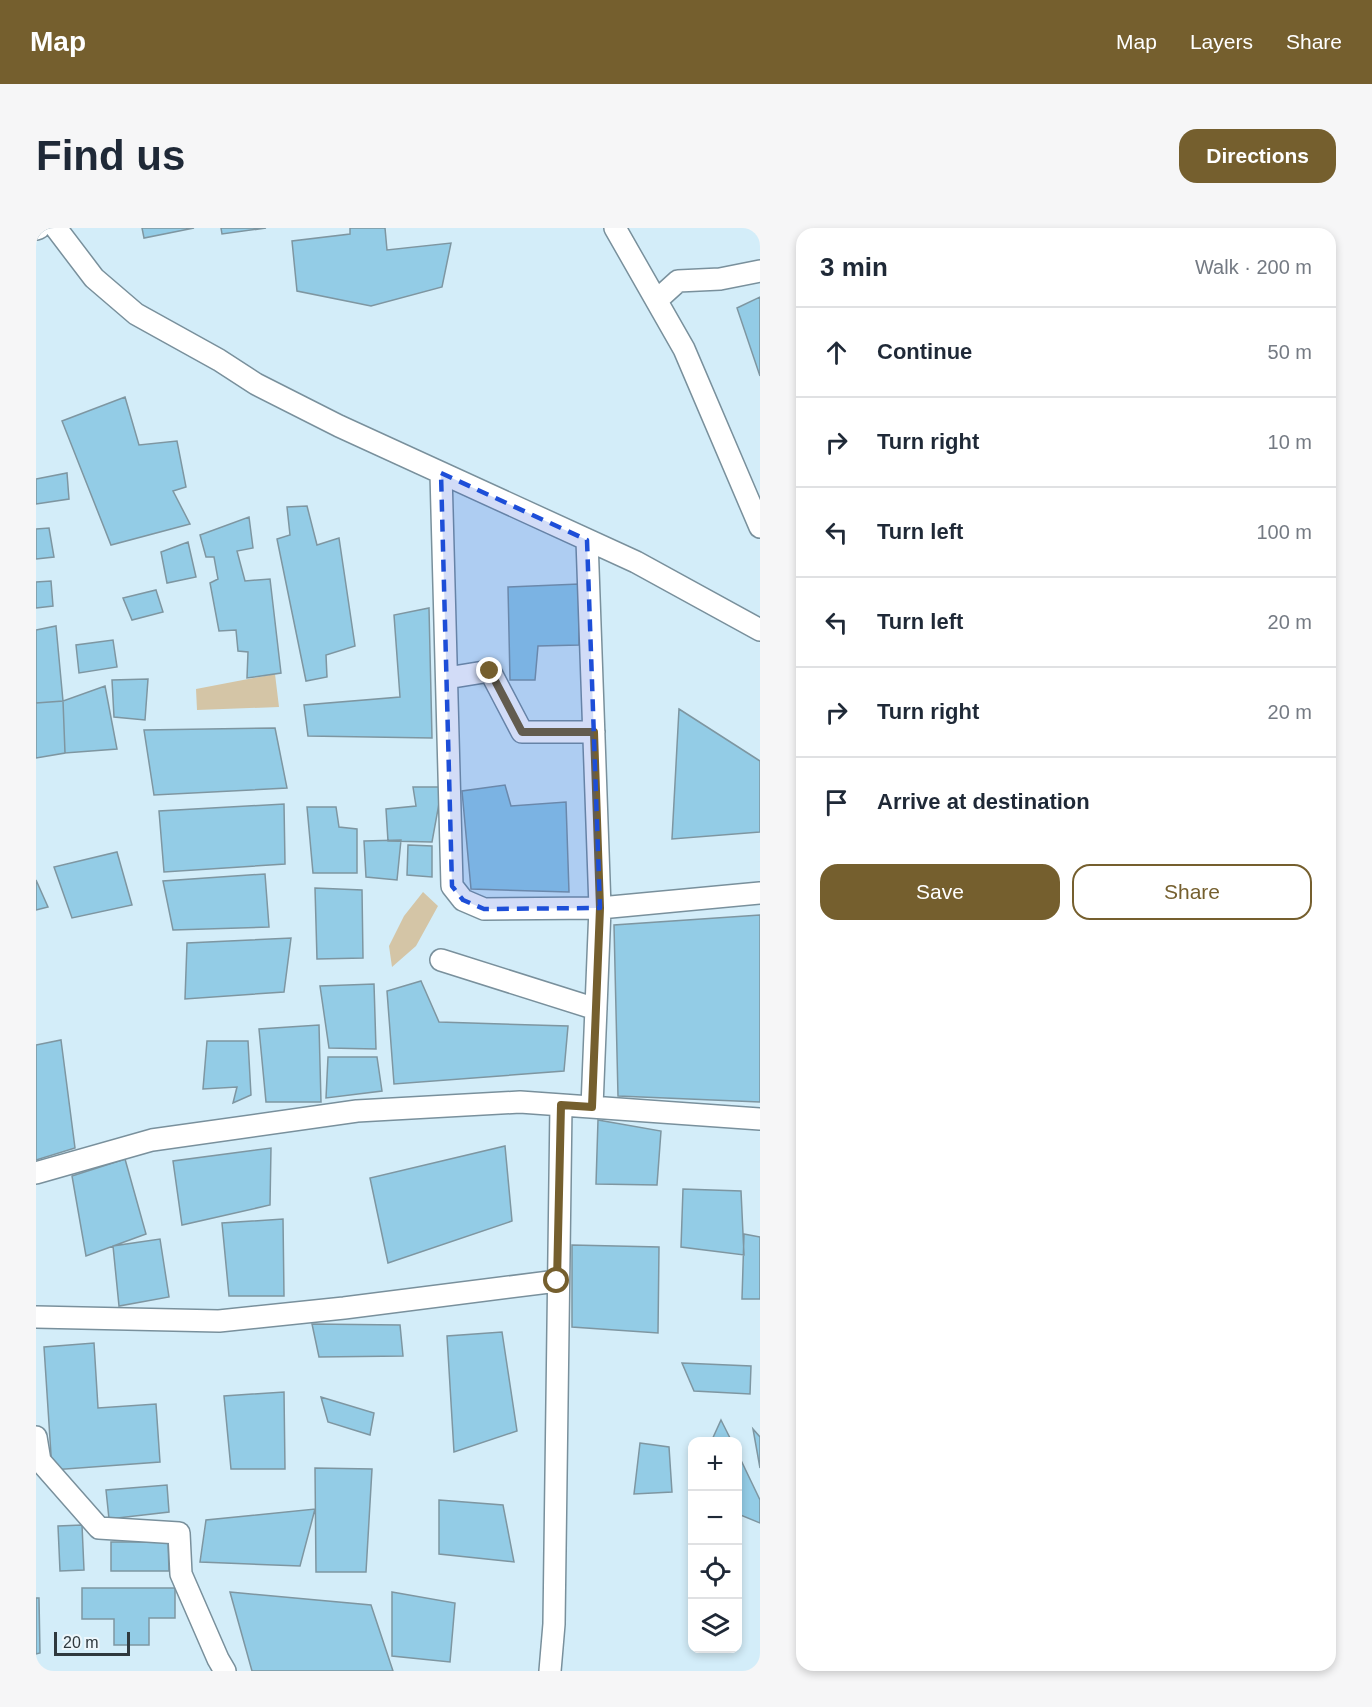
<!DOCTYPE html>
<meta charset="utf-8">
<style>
body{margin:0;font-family:Helvetica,sans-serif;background:#f6f6f7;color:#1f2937}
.controls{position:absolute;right:18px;bottom:18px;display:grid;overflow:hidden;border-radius:12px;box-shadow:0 3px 9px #0003}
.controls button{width:54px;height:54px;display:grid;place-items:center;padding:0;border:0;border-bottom:2px solid #e0e1e3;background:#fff;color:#1f2937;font:30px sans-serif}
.scale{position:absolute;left:18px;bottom:15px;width:76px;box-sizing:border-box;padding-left:6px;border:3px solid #2f393e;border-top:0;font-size:16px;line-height:21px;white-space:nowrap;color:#2f393e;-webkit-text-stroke:4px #edf7fc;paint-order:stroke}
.stop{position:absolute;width:18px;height:18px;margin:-14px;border:4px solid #755f2e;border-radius:50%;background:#fff}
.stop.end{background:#755f2e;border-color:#fff;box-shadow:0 2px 6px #0008}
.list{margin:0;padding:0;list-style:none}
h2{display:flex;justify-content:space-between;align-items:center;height:78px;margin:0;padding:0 24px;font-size:26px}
h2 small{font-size:20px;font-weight:400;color:#747a83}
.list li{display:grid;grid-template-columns:39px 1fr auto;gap:18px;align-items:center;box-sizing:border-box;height:90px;padding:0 24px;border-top:2px solid #e0e1e3}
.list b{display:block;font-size:22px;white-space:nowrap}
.list em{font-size:20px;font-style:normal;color:#747a83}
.actions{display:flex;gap:12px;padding:18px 24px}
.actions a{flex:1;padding:14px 0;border:2px solid #755f2e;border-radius:18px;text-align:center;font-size:21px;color:#755f2e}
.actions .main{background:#755f2e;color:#fff}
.icon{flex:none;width:33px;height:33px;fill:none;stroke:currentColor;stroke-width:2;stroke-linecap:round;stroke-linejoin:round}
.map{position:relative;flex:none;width:724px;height:1443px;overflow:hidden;border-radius:18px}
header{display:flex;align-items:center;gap:36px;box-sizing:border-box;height:84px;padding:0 30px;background:#755f2e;color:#fff}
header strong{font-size:28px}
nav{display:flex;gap:33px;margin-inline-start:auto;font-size:21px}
.intro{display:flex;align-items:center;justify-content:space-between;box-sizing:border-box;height:144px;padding:0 36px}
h1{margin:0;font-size:42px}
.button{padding:15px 27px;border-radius:18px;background:#755f2e;color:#fff;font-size:21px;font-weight:700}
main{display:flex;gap:36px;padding:0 36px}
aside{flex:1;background:#fff;border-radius:18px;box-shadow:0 3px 9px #0003}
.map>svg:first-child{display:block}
</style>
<header>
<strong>Map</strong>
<nav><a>Map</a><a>Layers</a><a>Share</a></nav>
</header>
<div class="intro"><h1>Find us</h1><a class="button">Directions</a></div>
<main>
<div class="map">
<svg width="724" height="1443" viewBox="0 0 724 1443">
<rect width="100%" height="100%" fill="#d3edf9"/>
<path fill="#d4c5a6" d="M239,446L243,479L161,482L160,461Z
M387,664L402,678L380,718L356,739L353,718L368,688Z"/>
<path fill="#93cce6" stroke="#7e96a1" stroke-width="1.5" d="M106,0H158L108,10Z
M185,0H230L186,6Z
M314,0H349L351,22L415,15L406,59L335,78L261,63L256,13L314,6Z
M724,69V148L701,80Z
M89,169L103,217L141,213L150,259L137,263L154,296L75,317L26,193Z
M31,245L33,271L0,276V251Z
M271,278L281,317L303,310L319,418L290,427L291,449L270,453L241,311L254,307L251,279Z
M213,289L217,320L201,323L209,353L234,351L245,445L211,450L212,424L202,423L200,402L183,403L174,355L182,351L178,329H170L164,307Z
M13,300L18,329L0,331V301Z
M152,314L160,349L131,355L125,324Z
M15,353L17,378L0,380V354Z
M543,356V417L502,418L499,452H474L472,359Z
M120,362L127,384L96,392L87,370Z
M393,380L396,510L272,508L268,477L364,469L358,387Z
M20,398L27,473L0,475V402Z
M77,412L81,439L43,445L40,417Z
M112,451L109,492L78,489L76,452Z
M69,458L81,521L29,525L27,473Z
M27,473L29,525L0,530V475Z
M643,481L724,533V604L636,611Z
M239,500L251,560L118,567L108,502Z
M469,557L475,578L530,574L533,664L435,661L426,563Z
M377,559H406L396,614L352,613L350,581L380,578Z
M248,576L249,636L128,644L123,583Z
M271,579H300L303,599L321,601V645H277Z
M365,612L361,652L330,649L328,613Z
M372,617L396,618V649L371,647Z
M81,624L96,677L36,690L18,639Z
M229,646L233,699L137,702L127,653Z
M0,652L12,679L0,682Z
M279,660L326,662L327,730L281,731Z
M724,687V874L582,868L578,697Z
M255,710L248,764L149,771L151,715Z
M385,753L403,794L532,798L528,843L358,856L351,763Z
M338,756L340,821L293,820L284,758Z
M283,797L285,874H230L223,801Z
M25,812L39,920L0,932V817Z
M171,813H212L215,867L197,875L201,859L167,861Z
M292,829H341L346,863L290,870Z
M562,892L625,903L621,957L560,956Z
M469,918L476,993L352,1035L334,950Z
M235,920L234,977L146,997L137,933Z
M89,931L110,1006L50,1028L36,948Z
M647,961L705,963L708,1027L645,1019Z
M247,991L248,1068H193L186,995Z
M708,1006L724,1009V1071H706Z
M124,1011L133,1069L83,1078L77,1018Z
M536,1017L623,1019L622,1105L536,1099Z
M276,1096L364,1097L367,1128L283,1129Z
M466,1104L481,1203L418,1224L411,1108Z
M58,1115L62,1180L120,1176L124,1234L16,1242L8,1119Z
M646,1135L715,1138L714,1166L658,1163Z
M248,1164L249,1241H195L188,1168Z
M285,1169L338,1185L334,1207L292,1194Z
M685,1192L696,1214H675Z
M717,1201L724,1209V1240Z
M604,1215L633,1219L636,1264L598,1266Z
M702,1226L724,1272V1295L702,1286Z
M279,1240L336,1241L330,1344H280Z
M131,1257L133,1284L73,1291L70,1262Z
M403,1272L467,1277L478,1334L403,1326Z
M279,1281L264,1338L164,1334L170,1292Z
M46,1297L48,1342L24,1343L22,1298Z
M75,1314H132L133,1343H75Z
M46,1360H139V1390H113V1417H78V1391H46Z
M194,1364L335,1377L357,1443H216Z
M356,1364L419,1375L414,1434L356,1428Z
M0,1370H3L4,1425L0,1426Z"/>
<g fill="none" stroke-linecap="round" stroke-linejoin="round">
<g stroke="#79909c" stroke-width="24">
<path id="minor" d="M20,0L58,50L100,86L183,132L220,156L303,198L600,334L724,402
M579,0L648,121L724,299
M0,1L3,0
M621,72L642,53L684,51L724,43
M405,245L416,658L427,672L448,681L564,680L724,665
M551,312L564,680L556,879
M411,450L454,443L486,504H558
M405,732L560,781
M0,945L116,912L321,883L484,874L724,891
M0,1089L183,1093L308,1080L521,1053
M0,1209L4,1233L63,1300L143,1305L145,1346L182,1431L189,1443
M514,1443L518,1396L525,877"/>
</g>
<use href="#minor" stroke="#fff" stroke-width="21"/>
</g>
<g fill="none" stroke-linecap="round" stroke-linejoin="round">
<path stroke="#755f2e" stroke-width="8" d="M454,443L486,504H558L564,680L556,879L525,877L521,1053"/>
</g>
<path fill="#1d4ed8" fill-opacity="0.2" stroke="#1d4ed8" stroke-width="4.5" stroke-dasharray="12 8" stroke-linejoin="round" d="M405,245L551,312L564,680L448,681L427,672L416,658Z"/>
</svg>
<div class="controls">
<button>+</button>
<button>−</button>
<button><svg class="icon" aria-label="locate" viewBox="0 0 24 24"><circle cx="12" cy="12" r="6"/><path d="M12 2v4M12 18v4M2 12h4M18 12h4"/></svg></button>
<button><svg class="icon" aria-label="layers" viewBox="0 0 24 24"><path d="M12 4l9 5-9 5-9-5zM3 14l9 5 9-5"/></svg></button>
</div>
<div class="scale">20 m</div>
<div class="stop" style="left:521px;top:1053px"></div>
<div class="stop end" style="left:454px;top:443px"></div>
</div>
<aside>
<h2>3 min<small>Walk · 200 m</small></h2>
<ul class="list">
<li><svg class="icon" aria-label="ahead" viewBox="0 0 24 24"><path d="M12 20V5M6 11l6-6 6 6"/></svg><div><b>Continue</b></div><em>50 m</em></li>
<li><svg class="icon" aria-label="right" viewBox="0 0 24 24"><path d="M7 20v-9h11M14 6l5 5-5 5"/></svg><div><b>Turn right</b></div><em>10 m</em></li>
<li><svg class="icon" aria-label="left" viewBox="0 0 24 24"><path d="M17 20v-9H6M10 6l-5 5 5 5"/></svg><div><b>Turn left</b></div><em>100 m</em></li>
<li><svg class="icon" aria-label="left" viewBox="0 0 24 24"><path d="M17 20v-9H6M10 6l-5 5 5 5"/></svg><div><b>Turn left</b></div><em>20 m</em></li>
<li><svg class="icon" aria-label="right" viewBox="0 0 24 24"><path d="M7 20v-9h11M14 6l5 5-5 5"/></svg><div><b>Turn right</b></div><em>20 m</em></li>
<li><svg class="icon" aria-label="arrive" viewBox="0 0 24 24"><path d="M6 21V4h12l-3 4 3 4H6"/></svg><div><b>Arrive at destination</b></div></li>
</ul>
<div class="actions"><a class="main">Save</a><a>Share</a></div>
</aside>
</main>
